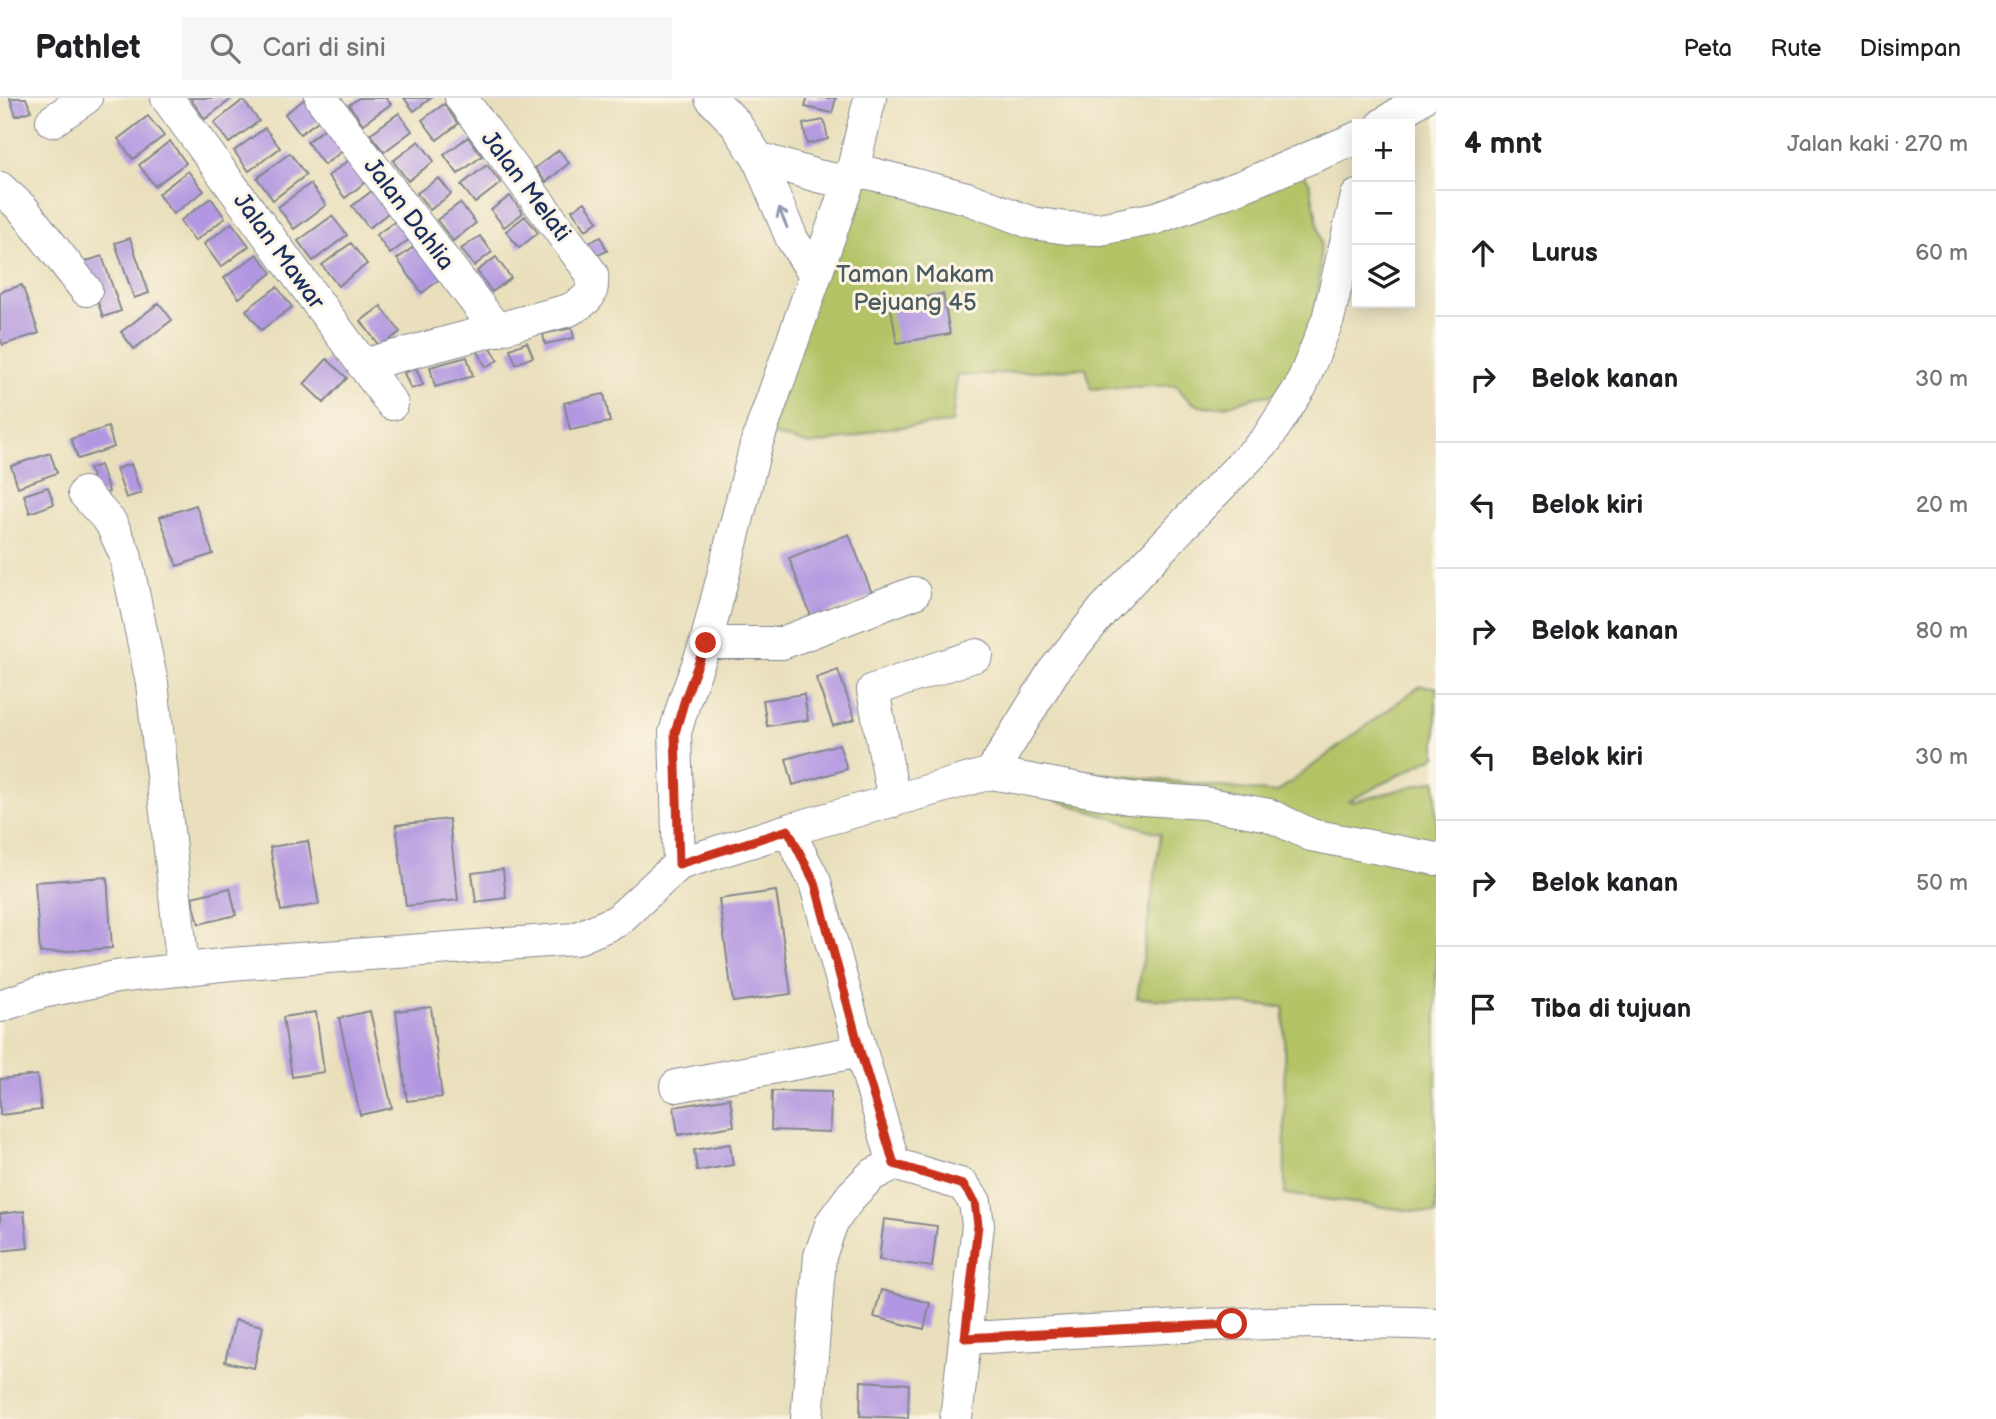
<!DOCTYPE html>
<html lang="id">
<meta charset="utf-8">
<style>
body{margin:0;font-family:"Balsamiq Sans",sans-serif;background:#f6f6f6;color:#202124}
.controls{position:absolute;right:21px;top:21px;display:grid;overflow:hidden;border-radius:0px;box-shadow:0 4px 18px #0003}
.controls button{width:63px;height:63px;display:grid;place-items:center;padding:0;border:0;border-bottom:2px solid #e0e0e0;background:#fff;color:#202124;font:35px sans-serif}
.stop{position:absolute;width:21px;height:21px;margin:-16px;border:5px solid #c8321e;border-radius:50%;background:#fff}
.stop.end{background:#c8321e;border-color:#fff;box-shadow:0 2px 7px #0008}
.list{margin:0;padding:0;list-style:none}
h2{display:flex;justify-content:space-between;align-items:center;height:91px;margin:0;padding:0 28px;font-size:30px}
h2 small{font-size:23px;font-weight:400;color:#757577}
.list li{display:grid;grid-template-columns:46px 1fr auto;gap:21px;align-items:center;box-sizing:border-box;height:126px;padding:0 28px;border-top:2px solid #e0e0e0}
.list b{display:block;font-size:26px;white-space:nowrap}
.list em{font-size:23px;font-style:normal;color:#757577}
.icon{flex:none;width:38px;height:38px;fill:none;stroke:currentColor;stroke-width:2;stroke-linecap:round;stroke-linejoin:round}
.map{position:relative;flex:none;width:1436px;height:1321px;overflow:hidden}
header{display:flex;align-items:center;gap:42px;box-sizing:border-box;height:98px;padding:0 35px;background:#fff;border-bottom:2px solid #e0e0e0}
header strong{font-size:33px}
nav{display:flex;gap:38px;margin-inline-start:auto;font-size:24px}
.search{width:490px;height:63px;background:#f6f6f6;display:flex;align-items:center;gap:18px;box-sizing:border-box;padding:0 24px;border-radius:0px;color:#757577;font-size:26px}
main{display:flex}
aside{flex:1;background:#fff}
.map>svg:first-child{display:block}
</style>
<header>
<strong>Pathlet</strong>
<div class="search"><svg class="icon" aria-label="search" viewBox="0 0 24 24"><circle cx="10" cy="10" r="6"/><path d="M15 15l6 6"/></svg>Cari di sini</div>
<nav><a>Peta</a><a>Rute</a><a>Disimpan</a></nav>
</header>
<main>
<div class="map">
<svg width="1436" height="1321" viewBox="0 0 1436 1321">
<rect width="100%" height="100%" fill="#fcf5e5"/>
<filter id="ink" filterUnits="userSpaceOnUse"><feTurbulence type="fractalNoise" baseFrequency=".0143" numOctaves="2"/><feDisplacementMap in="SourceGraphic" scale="14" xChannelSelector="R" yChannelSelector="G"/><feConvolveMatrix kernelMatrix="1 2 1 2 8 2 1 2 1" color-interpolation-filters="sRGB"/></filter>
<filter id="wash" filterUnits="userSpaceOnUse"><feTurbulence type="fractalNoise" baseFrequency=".00686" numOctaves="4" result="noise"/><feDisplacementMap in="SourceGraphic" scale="28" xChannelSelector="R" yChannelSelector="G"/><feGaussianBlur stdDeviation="1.57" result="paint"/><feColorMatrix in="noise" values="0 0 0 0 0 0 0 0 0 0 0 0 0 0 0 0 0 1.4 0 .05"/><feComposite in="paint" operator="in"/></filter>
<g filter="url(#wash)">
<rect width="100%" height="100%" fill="#e9dfbc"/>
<path fill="#b3c366" stroke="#677962" stroke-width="2" d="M1298,65L1310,86L1321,142L1319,186L1314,224L1283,297C1276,298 1268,297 1261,298C1228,305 1198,325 1177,287L1091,291L1086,270L957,278L952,325L878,331L855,339L810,347L761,333L853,71L1100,131Z
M1420,588L1436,589V658L1349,703L1353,704L1436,682V1116L1285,1096L1284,909L1137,900L1161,736L1018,690L1043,669L1276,695Z"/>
<g id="blocks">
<path fill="#b196e1" d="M10,0H26L31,13L16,18Z
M190,0H233L205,21Z
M306,0L326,17L300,36L285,16Z
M359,0H386L391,6L363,26L349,7Z
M404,0H431L414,13Z
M807,0H836L832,15L805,9Z
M243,2L259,23L229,45L214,25Z
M444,6L458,26L437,42L422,22Z
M399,15L412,33L384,54L370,36Z
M148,18L164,38L133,61L118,41Z
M824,22L828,41L807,46L803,26Z
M332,25L349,48L324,67L307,44Z
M265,30L280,50L249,73L234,53Z
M468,39L482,58L458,76L444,57Z
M170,43L186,65L155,88L139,67Z
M419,43L434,63L408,83L393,63Z
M559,52L569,65L546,84L535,70Z
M290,55L306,77L273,102L257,80Z
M357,56L373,78L345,100L328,78Z
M487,67L501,85L475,105L461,87Z
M188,73L204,93L173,116L158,96Z
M439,80L451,96L430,112L417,95Z
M310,86L326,107L294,131L278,109Z
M381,86L397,108L369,130L352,108Z
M510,98L523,115L504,129L491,112Z
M211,100L225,120L195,143L180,123Z
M585,104L598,123L586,132L572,112Z
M460,105L476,125L453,143L437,122Z
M332,118L347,137L313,163L298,143Z
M403,118L416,136L390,156L376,137Z
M525,118L538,135L519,150L506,133Z
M232,125L249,148L221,169L204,146Z
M480,138L492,154L474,168L461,151Z
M601,139L607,153L589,161L583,147Z
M130,140L149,195L134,200L115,145Z
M351,145L367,166L338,188L322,167Z
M419,145L444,178L422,195L397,161Z
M257,156L272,175L239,200L224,180Z
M102,158L121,213L103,219L84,164Z
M496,159L511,180L492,194L477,173Z
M22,187L39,235L3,247L0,240V194Z
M277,189L292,209L261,232L246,212Z
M943,196L950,236L897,245L890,205Z
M159,205L172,222L134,251L121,234Z
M381,208L400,234L380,249L361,223Z
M572,230L574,240L545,246L543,236Z
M527,244L533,259L516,266L510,251Z
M489,246L498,262L486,269L477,252Z
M467,259L473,278L435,289L430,269Z
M327,261L347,280L324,305L304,286Z
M416,270L423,287L411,291L404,275Z
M604,296L610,324L570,332L564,305Z
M108,329L114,349L78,361L71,341Z
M50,355L57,375L18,389L11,368Z
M131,366L141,395L126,400L116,371Z
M100,367L109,394L99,398L89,371Z
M48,389L54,406L30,415L24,397Z
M196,407L213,456L177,468L160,419Z
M849,436L873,498L812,521L789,460Z
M838,572L855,621L833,628L816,580Z
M804,596L808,622L767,628L763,602Z
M839,646L847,671L793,687L786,661Z
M449,721L458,802L406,808L396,727Z
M308,743L319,806L281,813L270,749Z
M503,771L506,800L476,804L472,775Z
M107,779L112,850L40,855L35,784Z
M230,790L236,817L199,826L192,799Z
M776,793L791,896L733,904L719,801Z
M431,909L442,999L407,1003L396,913Z
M370,913L392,1010L360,1017L339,920Z
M316,914L324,974L292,979L283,919Z
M37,977L41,1012L0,1017V981Z
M772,993L831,994L830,1034L771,1032Z
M730,1000L734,1028L678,1037L674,1009Z
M730,1046L733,1067L697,1073L694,1052Z
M24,1113L28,1150L0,1153V1116Z
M884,1121L937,1128L932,1169L879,1162Z
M881,1192L930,1205L924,1231L874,1219Z
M235,1222L263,1228L254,1270L225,1264Z
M861,1283L909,1286L908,1320L860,1318Z"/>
</g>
</g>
<g filter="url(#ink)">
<use href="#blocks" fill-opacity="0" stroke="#82878d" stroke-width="2"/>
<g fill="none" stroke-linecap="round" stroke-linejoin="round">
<g stroke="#82878d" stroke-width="34">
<path id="minor" d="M167,0L392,306
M321,0L497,232
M711,0L735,25L758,60L792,141L815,177
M52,23L86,0
M1383,26L1422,0
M758,60L817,78L847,84
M853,71L967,100L1032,125L1067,130L1100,131L1156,120L1240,89L1357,40
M0,90L23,111L86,192
M363,267L569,212C588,201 594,199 592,176L461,0
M84,395L111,425L125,456L152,585L183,871
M706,545H782L914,495
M991,675L1053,574L1103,512L1204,405L1266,342L1301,288L1328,221L1357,98
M894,703L873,592L977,557
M788,732L815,784L861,953L894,1066L872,1077L852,1097L832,1124L820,1158L807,1321
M679,766L788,732L991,675L1129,700L1204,705L1269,717L1311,737L1436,761
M0,908L42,894L116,879L230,866L575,841L617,823L679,766L675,635L685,601L706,545L756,347L853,71L870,0
M676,988L861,953
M894,1066L963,1087L975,1104L978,1127L956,1321
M965,1240C1122,1232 1279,1219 1436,1226"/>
</g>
<use href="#minor" stroke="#fff" stroke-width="32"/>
</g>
<defs><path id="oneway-shaft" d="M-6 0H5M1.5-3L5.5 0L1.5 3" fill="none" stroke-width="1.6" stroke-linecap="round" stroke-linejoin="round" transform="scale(1.75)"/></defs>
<use stroke="#8d97ae" href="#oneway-shaft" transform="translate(783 120) rotate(-113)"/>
</g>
<g fill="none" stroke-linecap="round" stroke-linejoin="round" filter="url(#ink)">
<path stroke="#c8321e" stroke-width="9" d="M706,545L685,601L675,635L679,766L788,732L815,785L860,953L894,1066L963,1087L975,1104L978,1127L965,1240L1232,1226"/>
</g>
<g text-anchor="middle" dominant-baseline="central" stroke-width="6" stroke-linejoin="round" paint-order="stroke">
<g font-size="24" fill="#1b2f5e" stroke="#fcf5e5">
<text transform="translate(526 88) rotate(53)">Jalan Melati</text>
<text transform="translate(409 116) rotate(53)">Jalan Dahlia</text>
<text transform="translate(279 153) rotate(54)">Jalan Mawar</text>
</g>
<g font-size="24" fill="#495b60" stroke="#fcf5e5">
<text x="915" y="176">Taman Makam<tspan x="915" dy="28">Pejuang 45</tspan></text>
</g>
</g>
</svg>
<div class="controls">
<button>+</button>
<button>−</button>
<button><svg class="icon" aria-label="layers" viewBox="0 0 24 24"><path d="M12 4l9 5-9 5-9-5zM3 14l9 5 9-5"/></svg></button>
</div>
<div class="stop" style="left:1232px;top:1226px"></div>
<div class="stop end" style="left:706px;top:545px"></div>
</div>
<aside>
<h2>4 mnt<small>Jalan kaki · 270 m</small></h2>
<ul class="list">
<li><svg class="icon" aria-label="ahead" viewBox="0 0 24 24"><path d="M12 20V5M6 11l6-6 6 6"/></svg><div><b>Lurus</b></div><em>60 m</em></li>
<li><svg class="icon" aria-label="right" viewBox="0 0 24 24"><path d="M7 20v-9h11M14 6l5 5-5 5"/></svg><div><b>Belok kanan</b></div><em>30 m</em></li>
<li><svg class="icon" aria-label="left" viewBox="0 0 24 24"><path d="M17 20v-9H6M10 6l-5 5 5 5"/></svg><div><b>Belok kiri</b></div><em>20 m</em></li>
<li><svg class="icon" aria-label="right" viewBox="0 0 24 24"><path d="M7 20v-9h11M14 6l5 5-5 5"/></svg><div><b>Belok kanan</b></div><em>80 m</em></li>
<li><svg class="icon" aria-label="left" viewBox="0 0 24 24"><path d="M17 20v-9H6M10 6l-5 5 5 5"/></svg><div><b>Belok kiri</b></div><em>30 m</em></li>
<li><svg class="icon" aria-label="right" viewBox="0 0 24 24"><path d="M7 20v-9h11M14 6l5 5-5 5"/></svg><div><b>Belok kanan</b></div><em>50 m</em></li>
<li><svg class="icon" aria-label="arrive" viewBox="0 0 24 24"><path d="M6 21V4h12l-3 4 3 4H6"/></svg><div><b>Tiba di tujuan</b></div></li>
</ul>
</aside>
</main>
